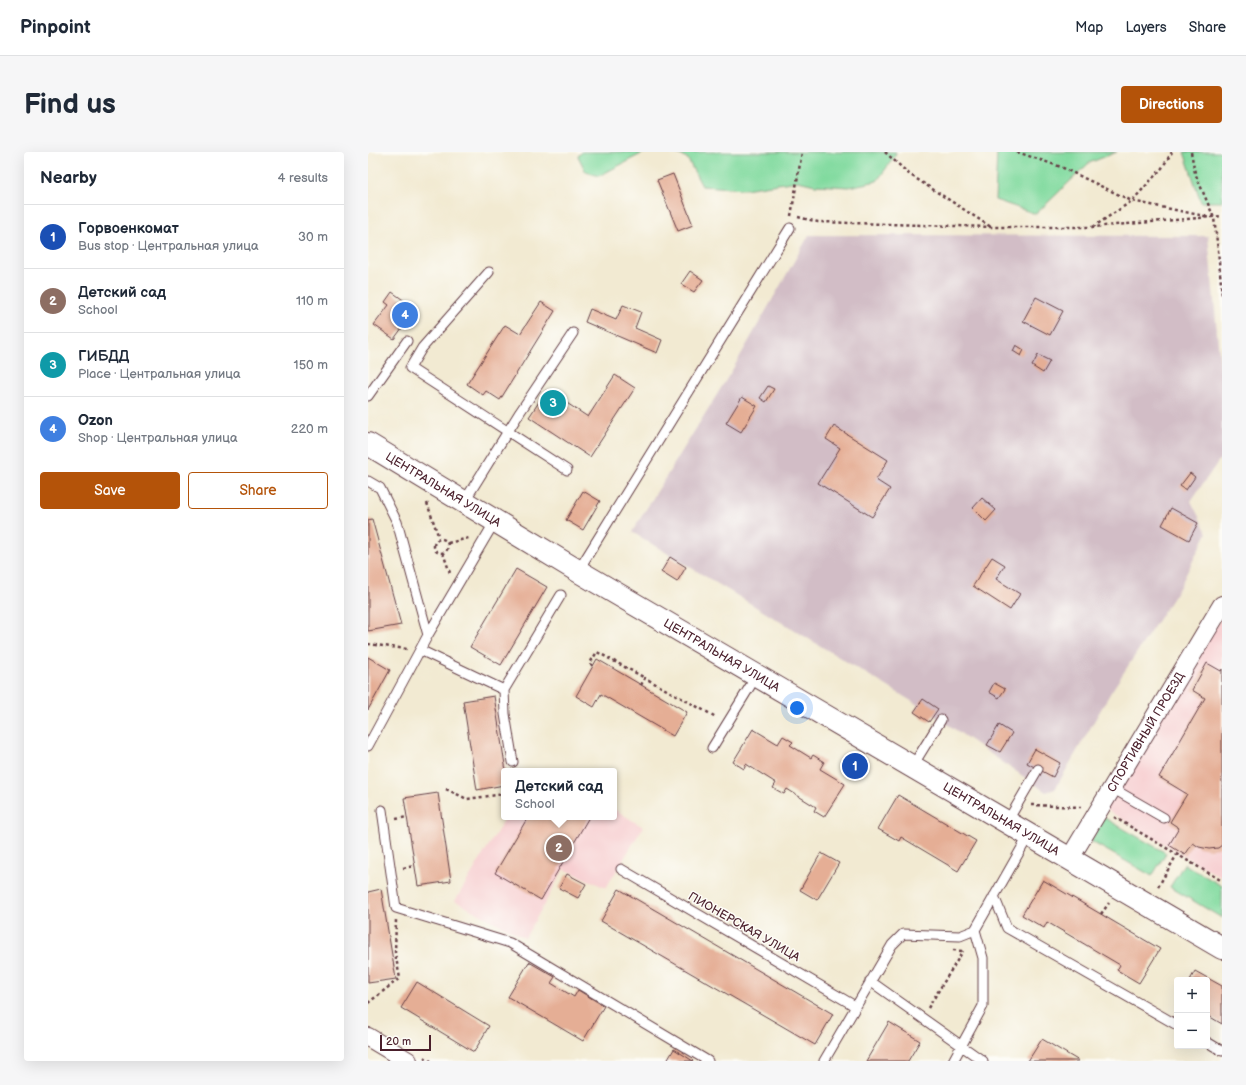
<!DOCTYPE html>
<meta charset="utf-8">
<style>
body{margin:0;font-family:"Balsamiq Sans",sans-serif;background:#f6f6f7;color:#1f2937}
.controls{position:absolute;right:12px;bottom:12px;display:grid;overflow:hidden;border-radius:4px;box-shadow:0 4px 16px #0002}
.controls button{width:36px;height:36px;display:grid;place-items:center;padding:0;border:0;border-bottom:1px solid #e0e1e3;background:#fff;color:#1f2937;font:20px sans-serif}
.scale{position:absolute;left:12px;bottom:10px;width:51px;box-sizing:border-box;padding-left:4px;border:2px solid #4a1f2b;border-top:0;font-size:11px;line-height:14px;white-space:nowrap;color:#4a1f2b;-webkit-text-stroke:3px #fdfcf7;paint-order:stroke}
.you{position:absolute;left:429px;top:556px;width:14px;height:14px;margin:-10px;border:3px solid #fff;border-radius:50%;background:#1a73e8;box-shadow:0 0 0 6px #1a73e833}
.badge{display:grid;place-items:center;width:26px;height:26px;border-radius:50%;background:#b45309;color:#fff;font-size:13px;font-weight:700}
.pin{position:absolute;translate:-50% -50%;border:2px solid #fff;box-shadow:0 1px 4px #0006}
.popup{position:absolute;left:133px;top:616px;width:116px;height:52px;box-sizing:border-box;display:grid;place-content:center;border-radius:4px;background:#fff;filter:drop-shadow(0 1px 3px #0005);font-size:13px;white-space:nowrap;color:#747a83}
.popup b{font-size:15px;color:#1f2937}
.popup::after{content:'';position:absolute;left:50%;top:100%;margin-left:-8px;border:8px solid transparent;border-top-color:#fff}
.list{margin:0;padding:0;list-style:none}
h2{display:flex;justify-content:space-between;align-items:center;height:52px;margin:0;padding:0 16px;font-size:17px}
h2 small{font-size:13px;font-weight:400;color:#747a83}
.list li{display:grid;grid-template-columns:26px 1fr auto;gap:12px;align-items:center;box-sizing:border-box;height:64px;padding:0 16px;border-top:1px solid #e0e1e3}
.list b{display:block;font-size:15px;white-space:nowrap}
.list p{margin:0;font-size:13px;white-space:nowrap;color:#747a83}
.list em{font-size:13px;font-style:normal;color:#747a83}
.actions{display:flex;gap:8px;padding:12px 16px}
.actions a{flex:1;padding:9px 0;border:1px solid #b45309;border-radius:4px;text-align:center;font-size:14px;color:#b45309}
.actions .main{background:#b45309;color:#fff}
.map{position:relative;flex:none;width:854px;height:909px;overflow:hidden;border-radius:4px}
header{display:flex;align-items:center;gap:24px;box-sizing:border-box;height:56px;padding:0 20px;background:#fff;border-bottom:1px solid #e0e1e3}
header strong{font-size:19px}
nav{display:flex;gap:22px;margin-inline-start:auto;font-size:14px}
.intro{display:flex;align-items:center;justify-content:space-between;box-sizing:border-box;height:96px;padding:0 24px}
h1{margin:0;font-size:28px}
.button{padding:10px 18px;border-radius:4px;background:#b45309;color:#fff;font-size:14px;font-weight:700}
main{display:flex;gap:24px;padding:0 24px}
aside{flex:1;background:#fff;border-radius:4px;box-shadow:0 4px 16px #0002}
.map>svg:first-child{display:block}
</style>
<header>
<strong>Pinpoint</strong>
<nav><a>Map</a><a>Layers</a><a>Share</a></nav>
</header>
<div class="intro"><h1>Find us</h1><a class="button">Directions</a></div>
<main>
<aside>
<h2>Nearby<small>4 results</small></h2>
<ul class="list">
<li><span class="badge" style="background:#1a4fb4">1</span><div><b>Горвоенкомат</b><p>Bus stop · Центральная улица</p></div><em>30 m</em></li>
<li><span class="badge" style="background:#8d6e63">2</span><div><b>Детский сад</b><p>School</p></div><em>110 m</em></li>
<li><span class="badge" style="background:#0f9aa8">3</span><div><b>ГИБДД</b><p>Place · Центральная улица</p></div><em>150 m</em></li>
<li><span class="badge" style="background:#3f7fe0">4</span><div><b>Ozon</b><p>Shop · Центральная улица</p></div><em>220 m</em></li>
</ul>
<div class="actions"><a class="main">Save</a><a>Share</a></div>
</aside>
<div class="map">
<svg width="854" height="909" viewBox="0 0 854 909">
<rect width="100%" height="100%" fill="#fdfcf7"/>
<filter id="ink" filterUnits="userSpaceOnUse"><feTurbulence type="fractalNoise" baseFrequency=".025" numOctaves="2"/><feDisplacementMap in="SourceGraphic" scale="8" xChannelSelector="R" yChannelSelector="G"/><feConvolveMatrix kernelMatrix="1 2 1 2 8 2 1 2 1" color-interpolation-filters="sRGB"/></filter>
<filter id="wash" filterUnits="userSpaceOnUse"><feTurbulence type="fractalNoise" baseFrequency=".012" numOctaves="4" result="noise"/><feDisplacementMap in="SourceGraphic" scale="16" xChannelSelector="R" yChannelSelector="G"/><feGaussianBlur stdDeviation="0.9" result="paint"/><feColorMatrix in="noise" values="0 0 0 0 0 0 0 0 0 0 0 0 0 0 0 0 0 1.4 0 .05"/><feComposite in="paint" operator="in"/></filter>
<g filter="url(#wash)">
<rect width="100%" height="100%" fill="#f2ead2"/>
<path fill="#f7cfd1" d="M854,464V726L735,656Z
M246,657L275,675L238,736L196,717L157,786L87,749L138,665H246Z"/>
<path fill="#d2bdc6" d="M441,83L840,84L854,234V304L823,349L839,381L811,436L743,540L687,637L678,640L566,563L561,570L546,560L550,553L264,380L366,215Z"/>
<path fill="#81da9f" stroke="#667c65" d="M214,0H277L231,24L218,20L210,4Z
M305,0H528L527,4L509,29L481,35L447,33L430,29L377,37L334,34L319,6Z
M629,0H749L721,11L668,62L627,48Z
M816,0H854V50H833Z
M735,665L798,701L784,724L724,690V687Z
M816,712L854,734V766L802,735Z"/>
<g id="blocks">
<path fill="#e5ae95" d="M305,22L325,73L310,79L289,28Z
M322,119L335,128L326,140L313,132Z
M24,140L48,157L26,187L6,173L21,153L17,150Z
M668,145L695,159L682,183L655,169Z
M173,150L187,159L132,248L118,239L115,243L99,232L137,173L152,182Z
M255,153L273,160L267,176L294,188L289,201L217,170L222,157L248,168Z
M648,193L656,198L653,204L645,199Z
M670,203L682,209L675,221L664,214Z
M247,223L267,236L222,305L161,265L179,238L220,265Z
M400,234L406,237L398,250L392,246Z
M374,245L389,254L373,280L358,271Z
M466,274L520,308L508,328L522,337L504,365L450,331L472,296L458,287Z
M822,321L827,325L818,338L812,334Z
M215,339L232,349L215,378L198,368Z
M614,346L628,358L618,369L605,356Z
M803,356L830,371L821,388L794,373Z
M4,367L33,473L0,479V368Z
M302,405L318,415L309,430L293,420Z
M624,405L637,413L628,427L652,442L642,458L605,434Z
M148,417L179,435L133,513L102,495Z
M0,505L22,518L0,558Z
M229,507L319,560L305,584L233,542L226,555L208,544Z
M839,511L853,519L854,517V693L850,696L841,697L831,695L825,691L817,703L801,693L811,676L802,670L819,642L791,625L837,546L824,538Z
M626,531L637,537L631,546L621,540Z
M126,544L138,619H136V633L109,638L95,549Z
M555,547L570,557L561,570L546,560Z
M631,573L644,581L632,600L619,593Z
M385,577L410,592L415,584L425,590L422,593L443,606L445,603L456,610L452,617L477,632L456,665L446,659L448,655L419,637L416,642L405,636L408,631L378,612L376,617L365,610Z
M667,597L692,611L685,625L659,611Z
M70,641L83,729L50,734L36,646Z
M530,643L608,689L590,719L533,685L531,689L510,677Z
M160,665H221L173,748L127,721Z
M453,701L471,711L449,748L432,738Z
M199,722L218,732L210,746L191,736Z
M675,728L792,797L771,831L749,818L752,813L679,770L676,776L654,763Z
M13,737L28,827L0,831V740Z
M251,737L465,862L447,893L233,769Z
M161,810L187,825L183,831L206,845L210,838L236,854L215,889L140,845Z
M827,819L854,834V872L839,863V828H822Z
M49,830L121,874L106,900L33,856Z
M521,870L552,889L540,909H498Z
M674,887L711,909H660Z
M306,897L325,909H299Z"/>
</g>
</g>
<g filter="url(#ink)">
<use href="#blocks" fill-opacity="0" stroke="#633d44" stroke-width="1"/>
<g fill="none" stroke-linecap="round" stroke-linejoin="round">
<g stroke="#633d44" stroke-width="11">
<path id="lane" d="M121,120L54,196L42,216L199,318
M0,244L39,189
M0,329L12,336L29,370L60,483L0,594
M96,350L152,260L205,181
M210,419L422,76
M60,483L123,376L127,368
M52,498L136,538
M344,596L389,523
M145,610L137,562L136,538L193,443
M544,615L573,568
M744,636L796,666
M14,658L28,756L142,791L340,909
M639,670L670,617
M253,717L487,854
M626,744L639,776L809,873
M502,829L615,909
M839,890L854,899
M456,909L524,793L535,782L592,784L607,778L661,683
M585,909L615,854V806L607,778"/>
</g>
<g stroke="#633d44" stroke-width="20">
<g id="street">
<path id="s1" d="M702,706L854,453"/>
<path d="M0,885L40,909"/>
</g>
</g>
<g stroke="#633d44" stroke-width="24">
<g id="secondary">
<path id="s2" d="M0,292L210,419L854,796"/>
</g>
</g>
<path stroke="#633d44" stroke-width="2.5" stroke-dasharray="3 3" stroke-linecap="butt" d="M517,0L541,22L623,75
M649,0L693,15L764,49L841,65
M823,0L827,21L846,66L850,98L854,143
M423,64L434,0
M430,65L450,70L623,75H725L854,64
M725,75L764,49L794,16L804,0
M59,351L71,386
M66 394a7 7 0 1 1 14 0a7 7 0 1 1-14 0Z
M80,391L101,386
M75,401L82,421
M0,492L39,497
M225,514L222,511L229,500L277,526
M273,533L277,526L348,565
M78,637L99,647L136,642
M663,653L713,655
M746,665L854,729
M28,667L39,665
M35,716L47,714
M790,735L811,699
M733,762L741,751
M585,798L594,799
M0,851L32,826L27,801L28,768
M560,856L595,799
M56,905L63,909"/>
<use href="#lane" stroke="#fff" stroke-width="9"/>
<use href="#street" stroke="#fff" stroke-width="18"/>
<use href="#secondary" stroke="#fff" stroke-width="22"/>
</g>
</g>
<g text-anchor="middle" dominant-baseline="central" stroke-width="3" stroke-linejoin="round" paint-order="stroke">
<g font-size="12" fill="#4a1f2b" stroke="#fdfcf7">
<text stroke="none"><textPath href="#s2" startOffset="88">ЦЕНТРАЛЬНАЯ УЛИЦА</textPath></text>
<text stroke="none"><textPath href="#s2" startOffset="412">ЦЕНТРАЛЬНАЯ УЛИЦА</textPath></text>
<text stroke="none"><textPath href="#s1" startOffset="147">СПОРТИВНЫЙ ПРОЕЗД</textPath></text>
<text stroke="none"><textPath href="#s2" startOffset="736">ЦЕНТРАЛЬНАЯ УЛИЦА</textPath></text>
<text transform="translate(376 775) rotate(30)">ПИОНЕРСКАЯ УЛИЦА</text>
</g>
</g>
</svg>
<div class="controls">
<button>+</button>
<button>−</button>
</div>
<div class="scale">20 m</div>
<div class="you"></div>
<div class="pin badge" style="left:487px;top:614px;background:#1a4fb4">1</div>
<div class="pin badge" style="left:191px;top:696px;background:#8d6e63">2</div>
<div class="popup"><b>Детский сад</b>School</div>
<div class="pin badge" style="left:185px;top:251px;background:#0f9aa8">3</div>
<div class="pin badge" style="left:37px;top:163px;background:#3f7fe0">4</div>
</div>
</main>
